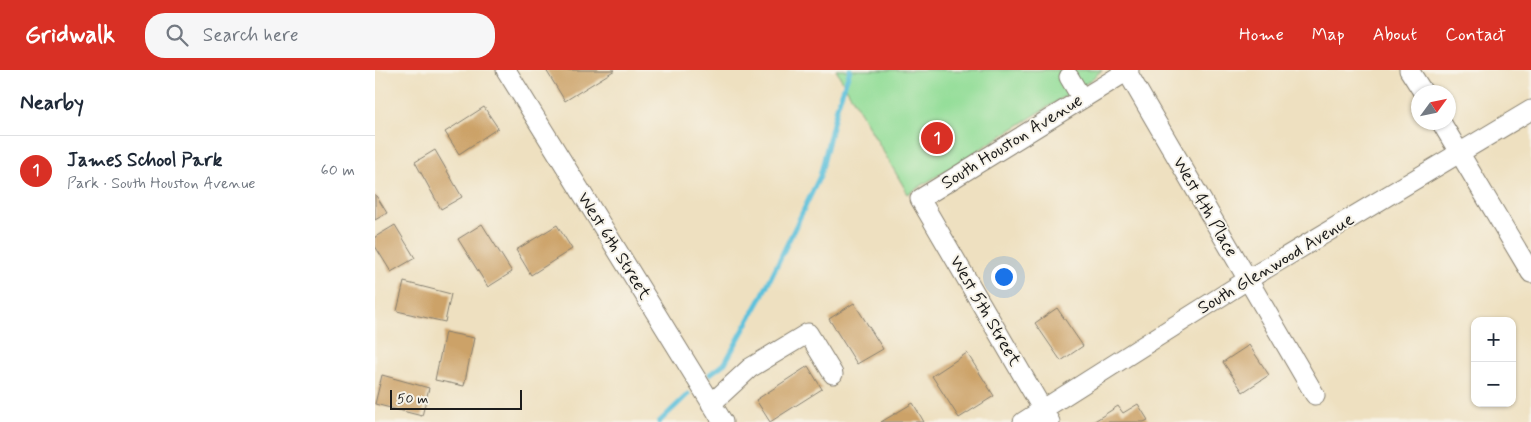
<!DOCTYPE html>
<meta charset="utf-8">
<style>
body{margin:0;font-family:Mynerve,sans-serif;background:#f6f6f7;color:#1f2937}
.controls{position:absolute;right:15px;bottom:15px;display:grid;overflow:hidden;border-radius:10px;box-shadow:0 1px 4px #0004}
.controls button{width:45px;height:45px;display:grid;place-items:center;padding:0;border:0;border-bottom:1px solid #e0e1e3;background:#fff;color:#1f2937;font:25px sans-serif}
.compass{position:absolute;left:1036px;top:15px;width:45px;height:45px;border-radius:50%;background:#fff;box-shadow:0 1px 4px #0004;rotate:57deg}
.scale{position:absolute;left:15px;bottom:12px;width:132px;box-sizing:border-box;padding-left:5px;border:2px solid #1c1c1c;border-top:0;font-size:14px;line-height:18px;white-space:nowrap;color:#1c1c1c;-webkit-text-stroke:4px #f7f3e8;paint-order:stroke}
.you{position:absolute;left:628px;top:206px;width:18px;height:18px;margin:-12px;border:4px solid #fff;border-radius:50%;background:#1a73e8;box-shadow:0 0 0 8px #1a73e833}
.badge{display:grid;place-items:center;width:32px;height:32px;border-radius:50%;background:#d93025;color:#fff;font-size:16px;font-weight:700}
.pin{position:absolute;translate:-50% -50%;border:2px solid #fff;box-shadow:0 1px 5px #0006}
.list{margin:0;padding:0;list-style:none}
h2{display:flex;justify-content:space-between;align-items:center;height:65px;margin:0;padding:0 20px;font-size:21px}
h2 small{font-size:16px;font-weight:400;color:#747a83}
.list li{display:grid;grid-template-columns:32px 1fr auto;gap:15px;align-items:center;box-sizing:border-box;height:70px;padding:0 20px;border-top:1px solid #e0e1e3}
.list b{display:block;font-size:19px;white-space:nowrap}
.list p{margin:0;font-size:16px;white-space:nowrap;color:#747a83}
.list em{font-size:16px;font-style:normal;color:#747a83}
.icon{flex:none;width:28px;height:28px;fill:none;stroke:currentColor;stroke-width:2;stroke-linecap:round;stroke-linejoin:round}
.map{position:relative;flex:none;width:1156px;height:352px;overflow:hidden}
header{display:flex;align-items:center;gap:30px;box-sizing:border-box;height:70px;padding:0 25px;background:#d93025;color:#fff}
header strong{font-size:24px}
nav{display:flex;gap:28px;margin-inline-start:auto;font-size:18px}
.search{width:350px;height:45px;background:#f6f6f7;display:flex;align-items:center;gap:12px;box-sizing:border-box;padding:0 18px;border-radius:20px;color:#747a83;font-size:19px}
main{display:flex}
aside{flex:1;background:#fff}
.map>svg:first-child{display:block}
</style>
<header>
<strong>Gridwalk</strong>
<div class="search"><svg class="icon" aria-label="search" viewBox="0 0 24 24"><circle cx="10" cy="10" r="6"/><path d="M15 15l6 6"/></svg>Search here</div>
<nav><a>Home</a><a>Map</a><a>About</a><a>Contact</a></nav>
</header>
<main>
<aside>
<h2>Nearby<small></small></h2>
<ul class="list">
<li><span class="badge">1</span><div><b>James School Park</b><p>Park · South Houston Avenue</p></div><em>60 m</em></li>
</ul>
</aside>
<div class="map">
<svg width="1156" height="352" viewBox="0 0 1156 352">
<rect width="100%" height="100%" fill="#f7f3e8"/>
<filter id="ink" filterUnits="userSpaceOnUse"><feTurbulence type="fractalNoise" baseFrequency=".02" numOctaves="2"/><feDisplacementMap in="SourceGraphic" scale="10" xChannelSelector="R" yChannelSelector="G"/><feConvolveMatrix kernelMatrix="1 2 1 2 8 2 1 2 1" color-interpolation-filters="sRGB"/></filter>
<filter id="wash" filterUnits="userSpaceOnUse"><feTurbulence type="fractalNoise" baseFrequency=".0096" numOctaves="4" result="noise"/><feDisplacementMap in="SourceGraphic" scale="20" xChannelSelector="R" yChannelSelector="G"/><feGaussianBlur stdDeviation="1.12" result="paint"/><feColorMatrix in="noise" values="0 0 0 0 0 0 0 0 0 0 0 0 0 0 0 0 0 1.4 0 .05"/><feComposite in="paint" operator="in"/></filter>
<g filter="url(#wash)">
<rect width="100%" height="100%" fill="#eee0c0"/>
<path fill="#95de9a" stroke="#587d5b" d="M461,0H727L713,12L533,124Z"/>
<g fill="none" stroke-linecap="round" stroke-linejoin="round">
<path stroke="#5dc1db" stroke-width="5" d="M335,304L350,293L385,230L445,106L462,37L475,0
M284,352L313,324"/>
</g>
<g id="blocks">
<path fill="#cca268" d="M171,0H240L190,31Z
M109,37L123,58L84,84L70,62Z
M60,80L87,127L66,139L40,92Z
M0,124L12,143L0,150Z
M107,154L137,202L113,217L83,169Z
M20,155L40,188L16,202L0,176V167Z
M182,155L197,179L156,205L141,180Z
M29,212L76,224L70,252L22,241Z
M479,233L508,279L482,294L454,249Z
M682,238L708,276L686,291L660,253Z
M70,262L99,268L89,316L60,310Z
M874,275L894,305L868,322L848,292Z
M592,283L619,326L584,348L557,306Z
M433,296L447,319L395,352L381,330Z
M7,305L54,318L47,346L0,334Z
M538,333L549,352H506Z
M763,334L773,350L769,352H718L743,336L748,343Z"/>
</g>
</g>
<g filter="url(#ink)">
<use href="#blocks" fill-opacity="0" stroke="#857e6e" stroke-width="1"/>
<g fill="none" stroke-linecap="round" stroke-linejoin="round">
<g stroke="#857e6e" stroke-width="21">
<path id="minor" d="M131,0L348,352
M751,0L940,325
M1034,0L1048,22
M694,7L707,29
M1066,52L1156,203
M336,334L375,298L433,263L458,304
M648,352L872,210L1156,40
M675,352L545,129L754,0"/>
</g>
<use href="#minor" stroke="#fff" stroke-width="19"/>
</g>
</g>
<g text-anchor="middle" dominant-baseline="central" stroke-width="4" stroke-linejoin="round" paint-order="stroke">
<g font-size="18" fill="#1c1c1c" stroke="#f7f3e8">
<text transform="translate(637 72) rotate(-32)">South Houston Avenue</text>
<text transform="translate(830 137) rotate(60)">West 4th Place</text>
<text transform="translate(239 176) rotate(58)">West 6th Street</text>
<text transform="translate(901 194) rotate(-31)">South Glenwood Avenue</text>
<text transform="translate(610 241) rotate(60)">West 5th Street</text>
</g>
</g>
</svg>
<div class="controls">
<button>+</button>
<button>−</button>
</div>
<svg class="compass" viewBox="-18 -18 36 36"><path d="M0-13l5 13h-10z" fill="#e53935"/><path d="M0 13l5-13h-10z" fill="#747a83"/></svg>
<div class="scale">50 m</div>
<div class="you"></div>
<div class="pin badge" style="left:562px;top:68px">1</div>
</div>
</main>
